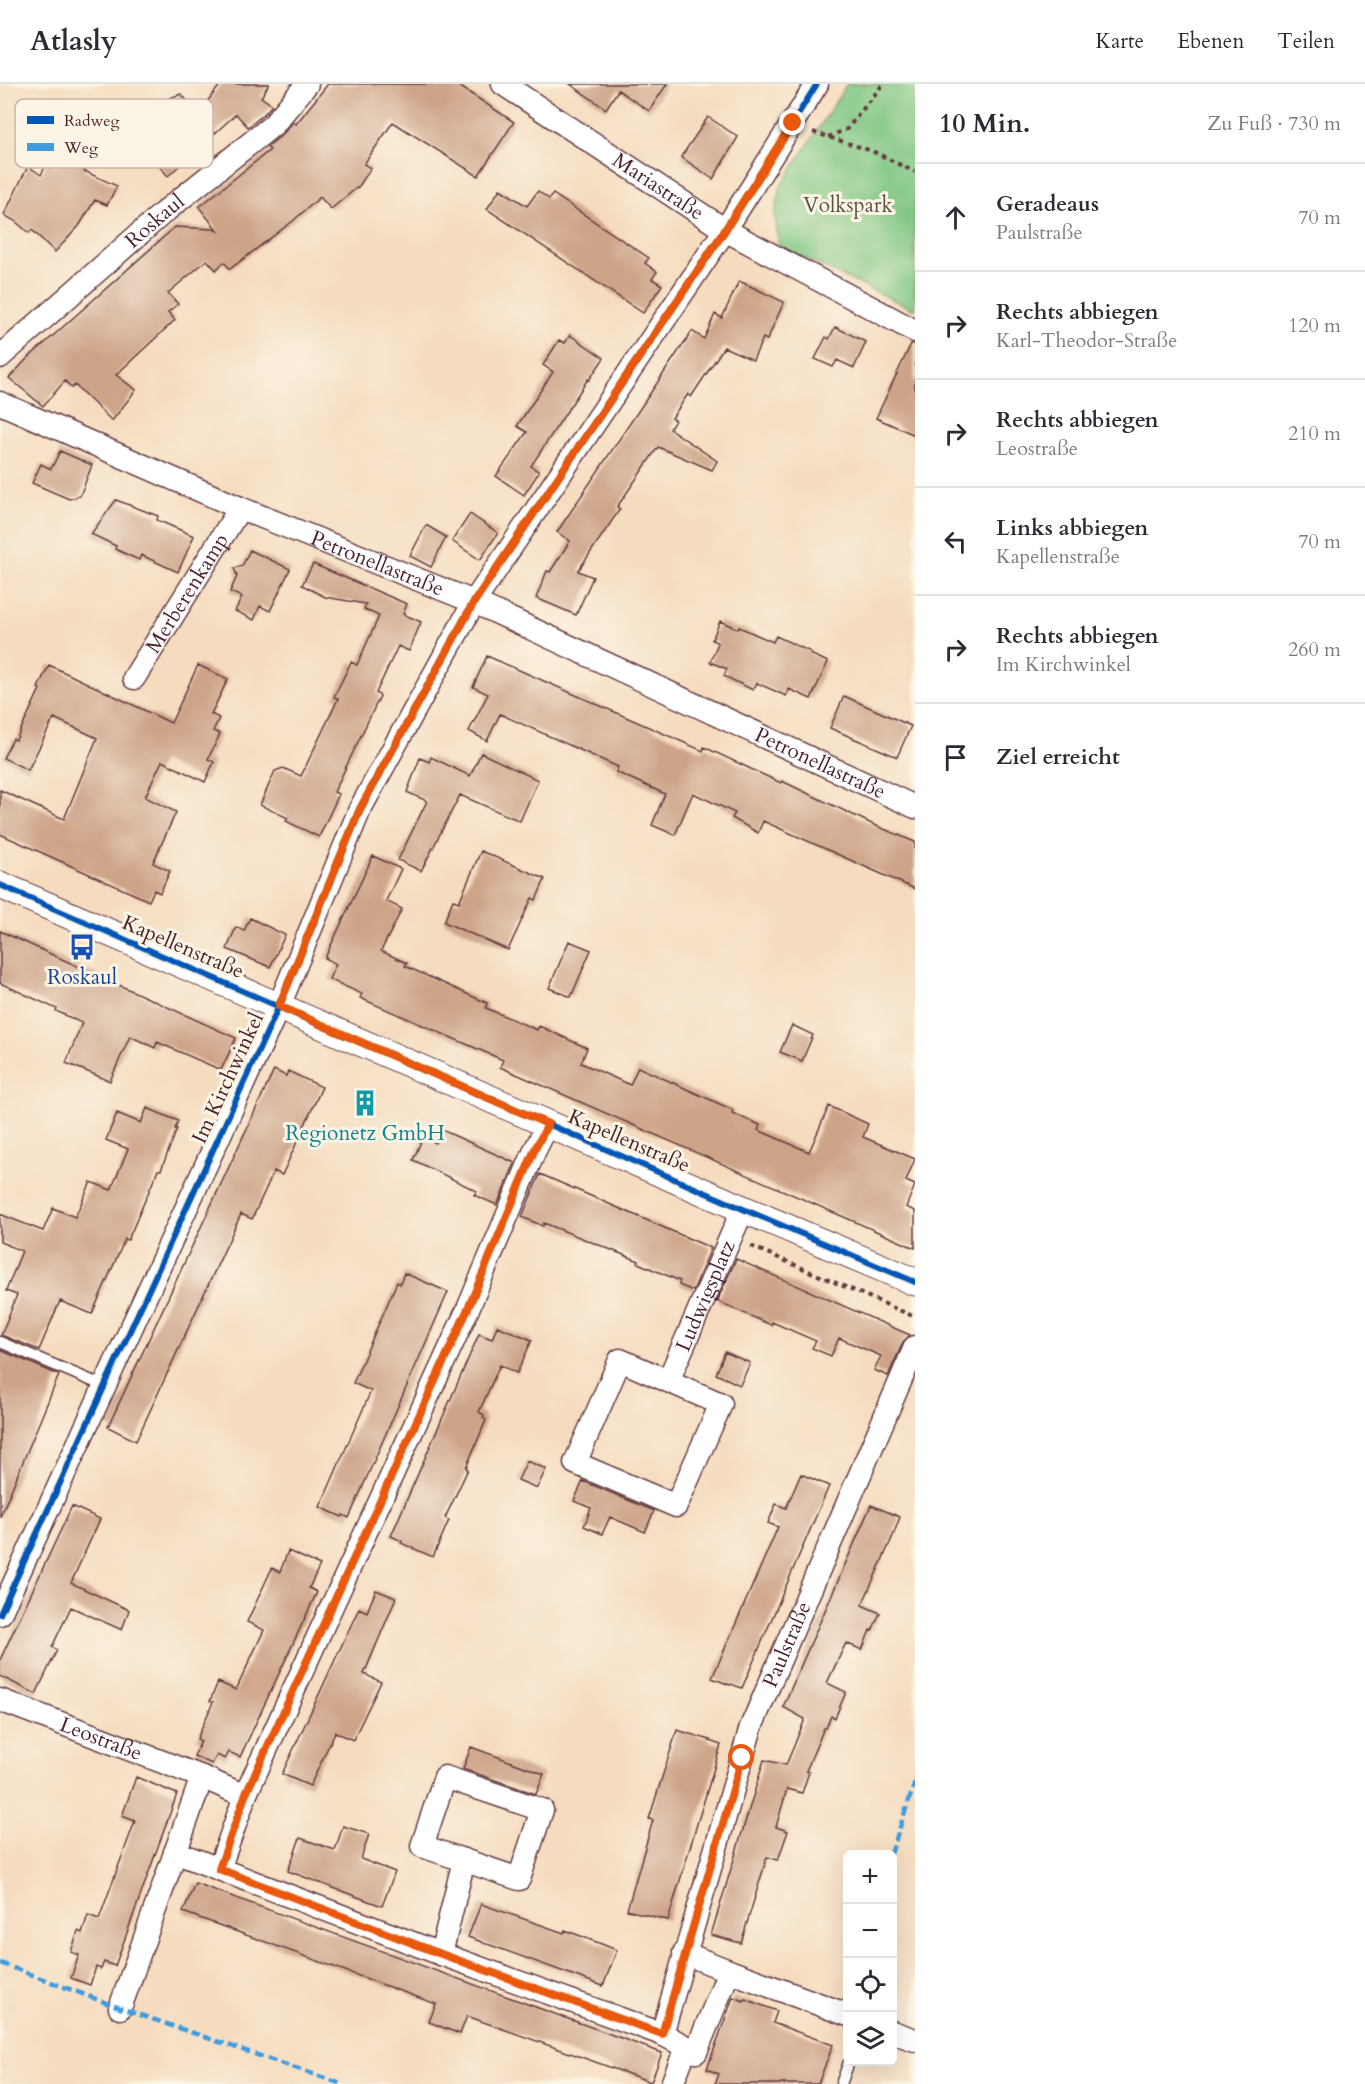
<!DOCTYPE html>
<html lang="de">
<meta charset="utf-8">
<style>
body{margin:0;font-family:Cardo,serif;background:#f2f2f3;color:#2b2b33}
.controls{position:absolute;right:18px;bottom:18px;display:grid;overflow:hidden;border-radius:9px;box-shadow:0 6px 24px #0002}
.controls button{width:54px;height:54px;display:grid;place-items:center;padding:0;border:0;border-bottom:2px solid #e1e1e2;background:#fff;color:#2b2b33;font:30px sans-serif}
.stop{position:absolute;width:18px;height:18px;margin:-14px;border:4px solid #ea580c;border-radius:50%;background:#fff}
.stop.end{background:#ea580c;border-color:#fff;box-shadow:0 2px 6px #0008}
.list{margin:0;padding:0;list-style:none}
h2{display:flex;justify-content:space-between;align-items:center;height:78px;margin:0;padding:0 24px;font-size:26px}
h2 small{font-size:20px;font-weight:400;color:#7c7c81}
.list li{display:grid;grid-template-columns:39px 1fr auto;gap:18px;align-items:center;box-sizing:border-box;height:108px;padding:0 24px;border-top:2px solid #e1e1e2}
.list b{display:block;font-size:22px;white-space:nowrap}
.list p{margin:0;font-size:20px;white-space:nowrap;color:#7c7c81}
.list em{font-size:20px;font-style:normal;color:#7c7c81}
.icon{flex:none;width:33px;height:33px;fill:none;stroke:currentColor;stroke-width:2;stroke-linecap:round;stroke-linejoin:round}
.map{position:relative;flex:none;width:915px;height:2000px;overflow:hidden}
header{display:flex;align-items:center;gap:36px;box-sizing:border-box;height:84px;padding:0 30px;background:#fff;border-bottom:2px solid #e1e1e2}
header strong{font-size:28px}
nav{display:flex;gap:33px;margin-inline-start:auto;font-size:21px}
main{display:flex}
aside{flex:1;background:#fff}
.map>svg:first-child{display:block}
</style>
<header>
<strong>Atlasly</strong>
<nav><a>Karte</a><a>Ebenen</a><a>Teilen</a></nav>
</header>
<main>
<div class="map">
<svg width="915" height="2000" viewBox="0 0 915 2000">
<rect width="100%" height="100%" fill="#fcf5e5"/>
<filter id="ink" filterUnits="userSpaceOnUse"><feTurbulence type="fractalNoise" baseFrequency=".0167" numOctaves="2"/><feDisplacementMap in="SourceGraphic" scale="12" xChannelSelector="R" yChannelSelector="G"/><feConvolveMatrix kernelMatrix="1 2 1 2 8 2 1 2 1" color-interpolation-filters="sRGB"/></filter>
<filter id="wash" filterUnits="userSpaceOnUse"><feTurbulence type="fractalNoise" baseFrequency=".008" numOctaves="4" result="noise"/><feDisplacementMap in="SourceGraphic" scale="24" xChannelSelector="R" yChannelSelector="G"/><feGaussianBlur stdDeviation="1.35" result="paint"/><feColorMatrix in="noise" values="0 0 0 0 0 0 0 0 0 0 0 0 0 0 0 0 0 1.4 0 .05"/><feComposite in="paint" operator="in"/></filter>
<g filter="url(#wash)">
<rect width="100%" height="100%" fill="#f5dcbf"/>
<path fill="#7fc682" stroke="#647256" stroke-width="1.5" d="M847,0H915V226L779,163L775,130L781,102Z"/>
<g id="blocks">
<path fill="#cea489" d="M221,0H269L261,13L272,21L263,31L248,43L236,30L168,92L131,51L147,32L157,28L161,19L165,16L181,10L198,29Z
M328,0H456L514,38L478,92L393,38L364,80L371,84L359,102L331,125L320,113L293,137L230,185L224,178L216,186L207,176L168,209L178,220L168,228L175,236L116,291L136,306L112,337L75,301L72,304L65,297L43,322L9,294L27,275L175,143L213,145L218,147L199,123L270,66L267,63L282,51L293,38L296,40Z
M570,0H667L649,27L618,6L606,25Z
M708,33L738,53L713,95L681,73Z
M66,64L90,74L84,87L117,102L107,121L95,116L79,142L55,168L32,146L29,149L15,137L4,131L28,82L41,91L48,77L57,82Z
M500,105L527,122L538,107L549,115L553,110L649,174L645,179L657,188L652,195L662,201L643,229L487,125Z
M739,197L784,218L767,256L763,254L753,276L724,263L691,313L688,310L672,334L675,336L670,345L717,377L712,386L658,363L617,423L620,425L578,487L593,493L576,531L536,514L547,487L550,488L570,457L557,448L692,247L704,255L715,230L722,234Z
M835,243L866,258L854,284L837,276L833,283L815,275L826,253L829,255Z
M570,251L604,274L589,296L588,295L531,382L539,388L524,411L496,392L527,348L517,342L553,288L543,281L559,256L565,259Z
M911,260H915V351L876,334Z
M60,367L92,381L80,412L69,415L32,399L41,380L51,385Z
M116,416L158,432L157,436L194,452L178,488L141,471L139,476L115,465L116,462L91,450Z
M470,430L498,449L480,476L452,457Z
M426,441L446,453L431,483L410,472Z
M250,466L290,485L270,527L260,522L254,536L235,527L242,513L230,508L237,492L234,484L242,482Z
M313,480L407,520L403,530L421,538L409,567L398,562L376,609L380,612L334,708L339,710L319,753L286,737L288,734L260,721L275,687L283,684L301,692L338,615L334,613L351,578L357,581L379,532L364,525L366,520L325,513L302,501Z
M720,537L738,545L739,543L773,558L776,552L811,568L810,570L828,578L811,615L789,605L786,612L757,599L753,606L724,592L727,585L710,578L718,559L712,556Z
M487,572L703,667L704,663L781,699L782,697L872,740L915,758V805L763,737L758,749L732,734L735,729L693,709L675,751L652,741L665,710L616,688L618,683L500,630L487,657L469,647L488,610L473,603Z
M49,581L171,639L198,581L228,595L211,630L219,634L213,647L220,650L208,675L214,678L205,698L162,677L145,713L176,728L153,779L170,787L160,809L154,806L149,817L0,750V706L64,735L97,654L54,634L28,686L3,674L13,655L16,656L40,605L38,604Z
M844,612L911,642L897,673L830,644Z
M481,669L538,696L520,737L460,711L421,787L398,776L427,717L407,708L420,674L429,678L431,673L470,692Z
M481,767L545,795L536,816L532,814L508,866L444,838L453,816L459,818Z
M373,772L401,785L386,817L402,825L381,867L407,879L405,882L487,919L486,924L537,946L539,942L587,964L581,979L630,1001L638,983L733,1026L732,1029L760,1041L758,1046L809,1068L829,1022L868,1040L863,1053L915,1075L906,1097L915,1101L906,1123L915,1127V1164L500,983L503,976L360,914L362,910L329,895L336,880L325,874Z
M250,834L285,851L270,883L227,865L236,843L244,847Z
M0,847L236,954L221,986L157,958L155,964L130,952L110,997L66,979L82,939L56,927L57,925L0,899Z
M569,857L591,866L571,913L549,904Z
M792,941L813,951L802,977L780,968Z
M274,986L286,992L288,987L322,1003L282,1091L274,1087L252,1135L241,1130L136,1357L108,1343Z
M147,1024L178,1037L175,1045H177L161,1086H158L128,1156L125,1155L92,1230L60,1217L39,1266L1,1251L17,1211L6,1207L22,1167L0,1158V1130L43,1147L53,1124L75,1133L91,1098L111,1106L128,1065L106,1056L117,1029L141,1039Z
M442,1046L515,1079L497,1121L474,1111L477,1107L413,1076L423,1053L436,1059Z
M540,1090L711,1164L693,1207L679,1201L680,1197L638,1179L639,1177L544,1139L543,1142L522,1133Z
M736,1175L910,1251L903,1258L888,1292L874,1286L881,1272L839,1254L831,1272L812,1264L816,1257L772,1238L771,1241L717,1217Z
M404,1189L448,1208L349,1434L343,1431L342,1433L320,1423L371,1307L353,1299L397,1198L400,1200Z
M497,1242L532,1256L517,1289L500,1281L479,1328L484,1331L483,1334L486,1336L466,1384L468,1385L445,1434L449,1436L433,1473L401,1459L402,1457L391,1452L479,1250L492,1255Z
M0,1266L59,1291L0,1433Z
M725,1268L750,1279L740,1301L716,1290Z
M527,1377L546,1385L537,1404L518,1396Z
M801,1390L829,1402L742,1604L731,1600L730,1601L712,1594L778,1443L768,1439L776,1420L786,1424Z
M583,1397L654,1427L645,1448L610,1433L602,1450L584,1442L591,1424L574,1417Z
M871,1421L900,1433L893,1452L862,1521L880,1529L872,1547L870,1546L862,1566L846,1559L827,1599L846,1608L835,1634L831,1632L826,1644H824L806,1687L809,1688L802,1709L787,1705L776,1743L788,1747L778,1776L767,1773L741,1859L711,1851L764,1676L786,1681L805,1635L783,1623Z
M72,1422L100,1435L71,1499L129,1526L122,1546L71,1523L52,1563L57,1566L36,1610L0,1592V1576Z
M288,1467L320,1481L309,1504L317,1508L240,1673L229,1668L225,1675L217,1671L212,1680L194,1672L201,1657L197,1655L213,1618L210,1617L218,1598L236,1606L264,1546L247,1538L272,1484L280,1488Z
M376,1506L396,1514L364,1590L381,1598L353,1656L335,1648L310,1702L282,1690L359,1524L367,1528Z
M677,1646L710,1656L709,1657L721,1661L668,1836L627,1826L653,1736L649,1735Z
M471,1663L544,1690L536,1710L463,1685Z
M136,1693L177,1710L115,1882L104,1878L101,1885L96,1883L90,1901L71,1894L79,1871L71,1868L78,1847L82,1849L88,1831L99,1835L135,1737L122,1732Z
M343,1742L369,1750L361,1775L395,1788L382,1822L288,1787L300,1754L335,1766Z
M195,1799L662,1969L651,1998L467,1932L460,1950L429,1938L436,1920L183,1828Z
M481,1820L564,1849L565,1846L617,1866L603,1902L468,1853Z
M733,1913L744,1917L745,1915L777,1927L773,1939L833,1961L818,2000H715L719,1990L707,1985Z"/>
</g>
</g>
<g filter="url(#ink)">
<use href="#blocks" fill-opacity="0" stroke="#643b41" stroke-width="1.5"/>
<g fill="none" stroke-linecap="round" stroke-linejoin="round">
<g stroke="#643b41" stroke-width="13">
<path id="service" d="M0,1258L104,1302
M841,2000L849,1978"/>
</g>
<g stroke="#643b41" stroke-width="25">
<g id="minor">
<path id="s1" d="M503,0L725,146L915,247"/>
<path id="s2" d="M0,273L163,129L273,41L307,0"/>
<path id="s3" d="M0,319L240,424L474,518L915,723"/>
<path id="s4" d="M134,594L240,424"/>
<path d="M620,1276L721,1320L676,1422L575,1379Z"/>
<path id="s5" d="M668,1297L743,1125"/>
<path d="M0,1530L279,922L360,725L474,518L725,146L817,0"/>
<path id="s6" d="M0,1616L202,1693L245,1712"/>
<path d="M445,1693L542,1726L519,1795L422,1762Z"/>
<path d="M175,1768L219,1785L245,1712L467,1227L535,1066L548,1040"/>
<path d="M219,1785L441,1870L662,1950"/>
<path id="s7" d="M684,1869L729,1887L696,1968L662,1950L751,1643L915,1263"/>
<path d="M441,1870L464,1776"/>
<path d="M729,1887L848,1931"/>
<path d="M120,1924L202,1693"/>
<path d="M892,1948L915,1956"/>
<path d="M672,2000L686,1964"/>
</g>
</g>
<g stroke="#643b41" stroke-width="29">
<path id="tertiary" d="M0,801L743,1125L915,1198"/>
</g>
<path stroke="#643b41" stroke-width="4" stroke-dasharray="4.5 4.5" stroke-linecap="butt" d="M813,48L872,67L915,88
M828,53L847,45L883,0
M751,1162L915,1233"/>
<use href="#service" stroke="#fff" stroke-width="10"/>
<use href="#minor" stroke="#fff" stroke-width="22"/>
<use href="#tertiary" stroke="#fff" stroke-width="27"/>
<path stroke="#409be1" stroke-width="4.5" stroke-dasharray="9 4.5" stroke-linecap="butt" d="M891,1770L915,1698
M0,1879L120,1924L342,2000"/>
<g stroke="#fcf5e5" stroke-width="10">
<path id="cycleway" d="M0,801L743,1125L915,1198
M0,1530L279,922L360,725L474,518L725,146L817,0"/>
</g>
<use href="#cycleway" stroke="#0057b8" stroke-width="6"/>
</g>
</g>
<g fill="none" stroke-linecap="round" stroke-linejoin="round" filter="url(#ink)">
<path stroke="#ea580c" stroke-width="8" d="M742,1674L662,1950L441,1870L219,1785L245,1712L467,1227L535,1065L548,1040L279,922L360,725L474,518L725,146L793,39"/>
</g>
<defs>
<g id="bus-bare" transform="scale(2.07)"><path d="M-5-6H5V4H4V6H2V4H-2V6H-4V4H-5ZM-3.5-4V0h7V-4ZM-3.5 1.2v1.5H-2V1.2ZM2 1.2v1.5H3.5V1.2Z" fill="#1a4fb4" stroke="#fcf5e5" stroke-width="2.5" paint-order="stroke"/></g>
<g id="building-bare" transform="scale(2.07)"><path d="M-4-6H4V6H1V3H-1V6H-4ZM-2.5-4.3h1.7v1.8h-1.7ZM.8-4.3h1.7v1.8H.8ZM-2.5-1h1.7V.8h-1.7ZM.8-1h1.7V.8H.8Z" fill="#0f9aa8" stroke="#fcf5e5" stroke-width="2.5" paint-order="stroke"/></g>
</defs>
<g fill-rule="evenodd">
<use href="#bus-bare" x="82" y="863"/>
<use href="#building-bare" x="365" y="1019"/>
</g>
<g text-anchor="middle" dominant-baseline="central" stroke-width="6" stroke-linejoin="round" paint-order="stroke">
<g font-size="21" fill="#4a1f2b" stroke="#fcf5e5">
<text stroke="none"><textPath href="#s1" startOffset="186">Mariastraße</textPath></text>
<text stroke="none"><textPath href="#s2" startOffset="206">Roskaul</textPath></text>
<text stroke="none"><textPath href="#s3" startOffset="410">Petronellastraße</textPath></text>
<text stroke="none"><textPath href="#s4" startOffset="100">Merberenkamp</textPath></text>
<text stroke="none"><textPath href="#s3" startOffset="896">Petronellastraße</textPath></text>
<text transform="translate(183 863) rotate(23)">Kapellenstraße</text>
<text transform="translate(228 994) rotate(-65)">Im Kirchwinkel</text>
<text transform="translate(629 1057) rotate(23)">Kapellenstraße</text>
<text stroke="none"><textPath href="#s5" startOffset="93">Ludwigsplatz</textPath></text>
<text stroke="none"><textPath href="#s7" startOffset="584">Paulstraße</textPath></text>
<text stroke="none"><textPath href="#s6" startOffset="108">Leostraße</textPath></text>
</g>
<g font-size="21" fill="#5a5145" stroke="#fcf5e5">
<text x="848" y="121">Volkspark</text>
</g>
<g font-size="21" fill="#164399" stroke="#fcf5e5">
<text x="82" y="893">Roskaul</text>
</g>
<g font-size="21" fill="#0d838f" stroke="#fcf5e5">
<text x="365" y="1049">Regionetz GmbH</text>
</g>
</g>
<rect x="15" y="15" width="198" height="69" rx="9" fill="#fcf5e5" stroke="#c7b5ad" stroke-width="1.5"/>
<rect x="27" y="32" width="27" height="8" fill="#0057b8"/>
<rect x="27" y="59" width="27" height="8" fill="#409be1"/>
<g font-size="16" fill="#4a1f2b">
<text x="64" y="42">Radweg</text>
<text x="64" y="69">Weg</text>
</g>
</svg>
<div class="controls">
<button>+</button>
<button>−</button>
<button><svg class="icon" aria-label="locate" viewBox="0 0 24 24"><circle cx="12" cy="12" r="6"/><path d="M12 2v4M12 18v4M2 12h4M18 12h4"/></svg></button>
<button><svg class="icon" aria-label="layers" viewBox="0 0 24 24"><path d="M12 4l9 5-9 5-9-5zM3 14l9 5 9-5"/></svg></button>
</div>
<div class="stop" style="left:742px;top:1674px"></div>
<div class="stop end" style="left:793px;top:39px"></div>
</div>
<aside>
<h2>10 Min.<small>Zu Fuß · 730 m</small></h2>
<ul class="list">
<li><svg class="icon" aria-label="ahead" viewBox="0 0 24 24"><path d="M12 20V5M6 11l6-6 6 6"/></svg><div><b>Geradeaus</b><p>Paulstraße</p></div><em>70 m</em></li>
<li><svg class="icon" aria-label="right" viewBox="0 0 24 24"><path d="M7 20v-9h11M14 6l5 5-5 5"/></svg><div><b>Rechts abbiegen</b><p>Karl-Theodor-Straße</p></div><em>120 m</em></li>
<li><svg class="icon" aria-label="right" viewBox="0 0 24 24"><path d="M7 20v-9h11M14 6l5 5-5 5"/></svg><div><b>Rechts abbiegen</b><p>Leostraße</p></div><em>210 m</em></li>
<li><svg class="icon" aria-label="left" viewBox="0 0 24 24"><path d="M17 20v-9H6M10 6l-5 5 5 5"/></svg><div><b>Links abbiegen</b><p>Kapellenstraße</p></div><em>70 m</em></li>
<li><svg class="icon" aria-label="right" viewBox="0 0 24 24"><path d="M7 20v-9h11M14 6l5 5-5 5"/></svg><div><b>Rechts abbiegen</b><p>Im Kirchwinkel</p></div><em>260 m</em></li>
<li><svg class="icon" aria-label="arrive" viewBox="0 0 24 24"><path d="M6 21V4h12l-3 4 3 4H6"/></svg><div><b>Ziel erreicht</b></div></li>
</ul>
</aside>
</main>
